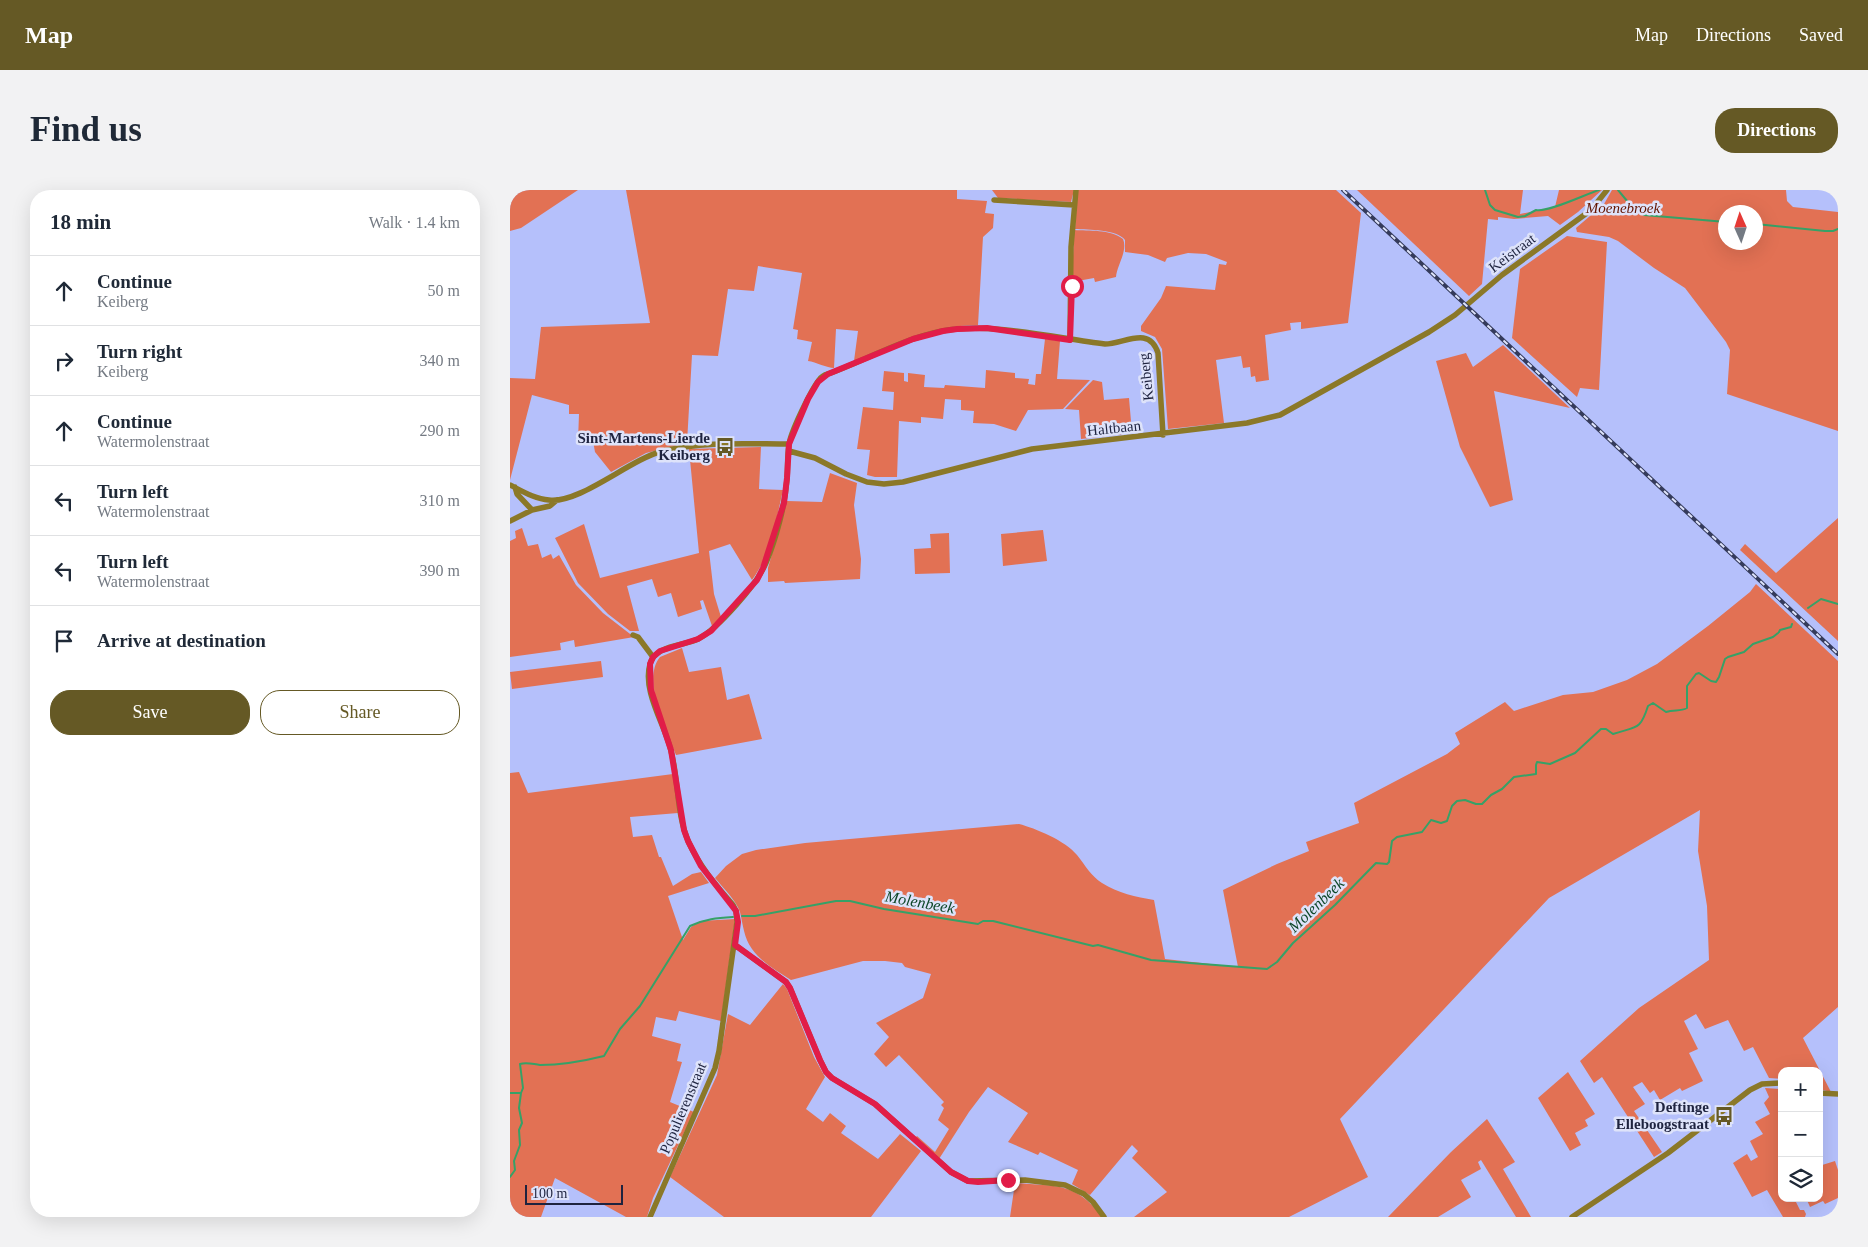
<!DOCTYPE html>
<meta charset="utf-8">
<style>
body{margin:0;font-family:"Times New Roman",serif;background:#f2f2f3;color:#1f2937}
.controls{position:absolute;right:15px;bottom:15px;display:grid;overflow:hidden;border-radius:10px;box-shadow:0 5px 20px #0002}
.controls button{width:45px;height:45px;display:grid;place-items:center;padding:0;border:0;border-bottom:1px solid #e0e1e3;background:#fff;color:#1f2937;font:25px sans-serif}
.compass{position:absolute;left:1208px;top:15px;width:45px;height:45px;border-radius:50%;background:#fff;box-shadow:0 5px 20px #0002;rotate:357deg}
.scale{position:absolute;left:15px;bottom:12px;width:98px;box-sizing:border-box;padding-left:5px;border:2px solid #1e233f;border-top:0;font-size:14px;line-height:18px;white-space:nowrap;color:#1e233f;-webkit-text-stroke:4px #dee3fa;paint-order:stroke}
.stop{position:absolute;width:15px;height:15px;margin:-11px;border:4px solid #e11d48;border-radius:50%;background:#fff}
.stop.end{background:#e11d48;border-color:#fff;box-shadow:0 1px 5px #0008}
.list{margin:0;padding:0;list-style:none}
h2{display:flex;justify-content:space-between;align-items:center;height:65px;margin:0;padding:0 20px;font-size:21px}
h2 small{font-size:16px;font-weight:400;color:#747a83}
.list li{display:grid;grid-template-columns:32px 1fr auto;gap:15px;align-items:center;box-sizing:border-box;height:70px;padding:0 20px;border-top:1px solid #e0e1e3}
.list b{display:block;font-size:19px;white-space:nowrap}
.list p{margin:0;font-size:16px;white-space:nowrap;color:#747a83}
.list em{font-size:16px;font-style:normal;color:#747a83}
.actions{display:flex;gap:10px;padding:15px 20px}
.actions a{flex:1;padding:11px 0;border:1px solid #655925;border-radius:20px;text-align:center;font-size:18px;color:#655925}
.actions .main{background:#655925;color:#fff}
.icon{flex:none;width:28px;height:28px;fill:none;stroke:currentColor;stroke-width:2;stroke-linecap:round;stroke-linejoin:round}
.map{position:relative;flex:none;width:1328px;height:1027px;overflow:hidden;border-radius:20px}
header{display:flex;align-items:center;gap:30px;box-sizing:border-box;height:70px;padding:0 25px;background:#655925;color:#fff}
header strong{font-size:24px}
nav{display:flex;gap:28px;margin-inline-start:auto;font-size:18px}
.intro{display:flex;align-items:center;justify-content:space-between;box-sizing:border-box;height:120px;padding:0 30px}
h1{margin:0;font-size:35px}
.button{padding:12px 22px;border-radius:20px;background:#655925;color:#fff;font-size:18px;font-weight:700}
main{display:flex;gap:30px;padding:0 30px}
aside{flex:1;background:#fff;border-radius:20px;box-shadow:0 5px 20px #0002}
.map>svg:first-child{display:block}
</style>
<header>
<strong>Map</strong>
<nav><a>Map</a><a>Directions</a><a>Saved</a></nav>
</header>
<div class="intro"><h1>Find us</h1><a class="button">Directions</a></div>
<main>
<aside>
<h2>18 min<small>Walk · 1.4 km</small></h2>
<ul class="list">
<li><svg class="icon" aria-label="ahead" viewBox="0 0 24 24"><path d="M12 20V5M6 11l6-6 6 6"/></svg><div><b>Continue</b><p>Keiberg</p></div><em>50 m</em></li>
<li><svg class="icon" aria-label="right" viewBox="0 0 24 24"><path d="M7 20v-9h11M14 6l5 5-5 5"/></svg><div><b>Turn right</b><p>Keiberg</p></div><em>340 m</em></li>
<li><svg class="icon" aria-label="ahead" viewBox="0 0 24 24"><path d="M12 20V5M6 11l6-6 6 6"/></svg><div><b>Continue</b><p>Watermolenstraat</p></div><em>290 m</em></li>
<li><svg class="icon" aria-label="left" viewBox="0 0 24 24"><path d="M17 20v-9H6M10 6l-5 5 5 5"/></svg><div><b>Turn left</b><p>Watermolenstraat</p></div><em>310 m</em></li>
<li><svg class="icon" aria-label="left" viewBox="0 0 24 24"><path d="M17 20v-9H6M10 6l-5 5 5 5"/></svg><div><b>Turn left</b><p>Watermolenstraat</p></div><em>390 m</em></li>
<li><svg class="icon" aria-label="arrive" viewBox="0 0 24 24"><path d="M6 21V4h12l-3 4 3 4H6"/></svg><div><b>Arrive at destination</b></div></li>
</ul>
<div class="actions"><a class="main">Save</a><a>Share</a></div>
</aside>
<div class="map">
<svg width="1328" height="1027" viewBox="0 0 1328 1027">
<rect width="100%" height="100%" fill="#b5c0fb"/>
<path fill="#e27154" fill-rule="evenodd" d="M0,0H68L11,38L0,41Z
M116,0H447V9L477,11L475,23L484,24L483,38L473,47L468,135C420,136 388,152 344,171L348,141L326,139L324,178C317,178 306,172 298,171L302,152L287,149L288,140L283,139L292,83L248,76L244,101L218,99L208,166L182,165L177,253L136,263L101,282L85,262L83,251H68L69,224H59V215L22,205L0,290V188L25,189L31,137L140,133Z
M482,0H564L561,12L488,8Z
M567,0H826L851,23L838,133L791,139V132L780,133L781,140L755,145L759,190L746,192L745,186L741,187L740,177L733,178L731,166L706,170L714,233L658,239L652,159L645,147L631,141V136L651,108L656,96L705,100L709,74L716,75L717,72L696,64L678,63L657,68L655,72L638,65L615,62V50C607,39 578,40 565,39Z
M847,0H1013L1010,24L1045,17L1049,0H1092L1068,22L1050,35L1038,26L1004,29L988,27V30L978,29L972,94L959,106Z
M1102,0H1276L1277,11L1283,17L1328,22V241L1217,204L1220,160L1216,152L1175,98L1144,78L1108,51L1099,47L1067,42L1066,38L1094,14ZM1216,22H1246V52H1216Z
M564,40C579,41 600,39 613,49C618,61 607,75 606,87L585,92L584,88L562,92Z
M1057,46L1097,52L1089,200L1070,198L1067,207L1002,148L1010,79Z
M535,149L550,151L547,189L580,190L553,219L518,220L506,241L484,234L463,233L464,221L451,220V210L435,209L433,229L411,227V233L389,231L387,287H365L357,285L360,260L347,259L353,217L383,220L384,202L372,201L374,181L394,183V191L398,192V183L415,185L414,197L434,198L435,195L475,198L476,180L505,183V188L519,189L518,194L525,195L526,184H531Z
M993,155L1060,218L984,201L1003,310L980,317L950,257L926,171L956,163L963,177Z
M583,190L592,192L594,210L619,208L622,243L571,249L569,220L555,219Z
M251,257L249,299L273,300C266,330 261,364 242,390L220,354L199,361L204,404L211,427L202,436L193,410L190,411L192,419L168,427L161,403L148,407L142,389L117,396L129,441H120L98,424L68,393L45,348L74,334L90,388L189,363L179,259Z
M320,283L347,293L344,315L351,369L350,389L275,393L274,391L258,392V378L277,311L312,312Z
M1328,328V451L1230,360L1235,354L1266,383Z
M12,338L18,356L28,354L32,368L41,364L43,369L49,365L66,395L93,423L124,447L65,457L64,450L50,453L51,460L0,467V351L6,348L5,341Z
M533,340L537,371L493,376L491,344Z
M439,343L440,383L405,384L404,359L421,358L420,344Z
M1246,394L1328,471V817L1293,848L1321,902L1309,899V881H1272V889L1259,888L1243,857L1234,861L1218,830L1195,839L1186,824L1174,831L1188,859L1179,863L1193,891L1172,901L1170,898L1150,910L1144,900L1140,903L1132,892L1123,897L1135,914L1124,921L1152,962L1144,967L1092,887L1084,893L1070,871L1129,818L1199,770L1197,716L1188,661L1190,620L1039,708L830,929L858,987L779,1027H624L657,1002L622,968L628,961L622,955L580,1005L562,994L568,980L530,962L528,965L498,952L518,923L478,897L459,922L429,969L405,948L407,946L425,962L439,939L428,930L434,918L431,915L434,912L389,865L376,877L364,864L379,847L366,833L413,808L421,784L395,777L392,773L375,771H353L281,790C267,781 252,773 242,759C234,748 233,735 230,722C225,709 214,699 205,688L216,676L232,664L246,660L295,653L509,634C525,638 556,651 567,665C575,675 581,686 592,693C608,703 626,707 644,710L655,769L728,777L713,700L767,674L799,661L796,652L849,633L844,613L937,564L950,554L945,543L995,512L1004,521L1053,505L1083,502L1117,490L1147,474L1198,436L1240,402Z
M172,458L179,482L211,477L217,510L239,504L252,549L166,565C157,541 131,490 150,467Z
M91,471L93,487L2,499L0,482Z
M9,582L18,603L163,584L168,623L120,627L123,647L142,645L149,667H151L163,696L182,684L191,682L199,693L158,706L173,750L181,737L190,731L225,729L211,831L169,821L166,831L146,827L142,846L171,854L167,871L172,872L160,912L184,922L143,1008L137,1027H116L45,988L31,1027H0V583Z
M273,794L277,799L304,867L315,887L296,919L313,932L320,923L336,936L331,943L368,969L390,944L411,961L361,1027H214L160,987L207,885L218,824L240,835Z
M1058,882L1085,924L1075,930L1078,936L1065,943L1071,955L1060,961L1028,908Z
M1255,898L1272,899V1008H1288L1285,1010L1290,1020H1294L1296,1024L1295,1027H1273L1257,1000L1242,1007L1223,973L1237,964L1241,971L1248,967L1240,951L1253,944L1245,932L1260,924L1254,913L1259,907Z
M977,929L1005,972L993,979L1021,1027H1006L971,970L968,972L971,979L951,990L961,1007L928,1027H878L941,962Z
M1325,971L1328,980V1008L1315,1014L1313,1011L1300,1017L1296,1008H1309V976Z
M505,993C545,997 565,991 592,1027H500Z"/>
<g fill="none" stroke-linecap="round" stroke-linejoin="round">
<path stroke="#36a167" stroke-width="2" d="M975,0L980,15L985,20L1008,27L1015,26L1026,20C1037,23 1076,4 1089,0
M1108,0L1123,18L1134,25L1216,32
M1246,34L1315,41H1323L1328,39
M1298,418L1311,409L1328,414
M1269,442L1270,440L1281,437L1282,434
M232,726H245L326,711H340L374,719L468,734L473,731H483L583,756L588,755L641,770L757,779L767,772L783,753L825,715L866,673L877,674L879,672L882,651L887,647L912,642L921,630L931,633L937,631L942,616L947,611L955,610L966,614H972L981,605L992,599L1004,587L1026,584V575L1027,572L1040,574L1065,563L1091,539H1096L1103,544C1127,536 1130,541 1138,516L1143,513L1156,522C1164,519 1170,522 1177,518V496L1186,484L1189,483L1201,491L1206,492L1209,487L1215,469L1218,467L1234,462L1243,454L1263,447L1268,443
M0,903H11L13,898L10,874C17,872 22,874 30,875C51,875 74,871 94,866L110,839L130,816L180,736C195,729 207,728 223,727
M0,987L5,980L4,971L10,955L9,940L12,933L9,918L11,903"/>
<path stroke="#8b7828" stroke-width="5.5" d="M484,10L564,15
M560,150L561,57L566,0
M279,261L305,268L336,284L357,292L374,294L393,292L522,259L737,233L770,225L919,142L945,125L992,85L1081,20L1097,0
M0,295C12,301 25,309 39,310C70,314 120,269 153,261C193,251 238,254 279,254
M5,297L7,304L22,320
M0,331L22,320L40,316L47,310
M123,445L128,447L143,467
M225,755L276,792L280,798L310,870L316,882L322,888L365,914L441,982L458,991L515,990L555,995L574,1004L583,1012L594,1027
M1309,903L1328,904
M140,1027L205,878L209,861L227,732L226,721L223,715C206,695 190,677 179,653C166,624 169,591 161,561C155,535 132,501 140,474C145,455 174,456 188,449C208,439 247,394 256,373C266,349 275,316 277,289C278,278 277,266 279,255C280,243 301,200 309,190C311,187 314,185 318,184C356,170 392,149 432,141C481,132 545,148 595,154C614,154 639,135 648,163L653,245
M1062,1027L1158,963L1240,900L1252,894L1272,893"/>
<g stroke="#353b5b" stroke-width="4">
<path id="rail" d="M833,0L1328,464"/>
</g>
<use href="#rail" stroke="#dee3fa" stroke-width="2" stroke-dasharray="5.5" stroke-linecap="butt"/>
</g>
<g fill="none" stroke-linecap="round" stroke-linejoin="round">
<path stroke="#e11d48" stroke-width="6" d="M498,990L468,992L458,991L441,982L365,914L322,888L316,882L310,870L280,798L276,792L225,755L228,732L226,721L191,676L178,651L174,640L161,560L141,500L140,474L143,467L150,461L188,449L201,441L247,390L253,378L274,313L277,288L279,254L298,209L308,192L318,184L403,149L433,141L447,139L477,138L560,150L562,96"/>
</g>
<defs>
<g id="bus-bare" transform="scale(1.5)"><path d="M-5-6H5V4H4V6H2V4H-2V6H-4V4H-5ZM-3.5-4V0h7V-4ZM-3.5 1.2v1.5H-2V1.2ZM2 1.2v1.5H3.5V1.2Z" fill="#655925" stroke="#dee3fa" stroke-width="2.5" paint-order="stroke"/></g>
</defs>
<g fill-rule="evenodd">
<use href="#bus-bare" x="215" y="257"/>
<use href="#bus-bare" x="1214" y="926"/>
</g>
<g text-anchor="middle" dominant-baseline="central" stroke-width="5" stroke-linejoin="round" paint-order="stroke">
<g font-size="15" font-style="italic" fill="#641400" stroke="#dee3fa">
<text x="1113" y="18">Moenebroek</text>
</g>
<g font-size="15" fill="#1e233f" stroke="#dee3fa">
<text transform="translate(1002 63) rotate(-37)">Keistraat</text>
<text transform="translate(636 187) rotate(-96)">Keiberg</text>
<text transform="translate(604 238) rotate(-6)">Haltbaan</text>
<text transform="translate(173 918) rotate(-67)">Populierenstraat</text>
</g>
<g font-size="15" font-weight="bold" fill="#1e233f" stroke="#dee3fa" text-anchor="end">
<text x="200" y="248">Sint-Martens-Lierde<tspan x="200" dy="17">Keiberg</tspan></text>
<text x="1199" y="917">Deftinge<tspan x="1199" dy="17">Elleboogstraat</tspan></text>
</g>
<g font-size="16" font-style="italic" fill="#0e482a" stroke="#dee3fa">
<text transform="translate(410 712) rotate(10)">Molenbeek</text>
<text transform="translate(806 715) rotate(-44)">Molenbeek</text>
</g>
</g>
</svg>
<div class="controls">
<button>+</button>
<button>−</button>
<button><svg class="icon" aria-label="layers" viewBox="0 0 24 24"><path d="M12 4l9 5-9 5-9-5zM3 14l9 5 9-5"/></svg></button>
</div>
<svg class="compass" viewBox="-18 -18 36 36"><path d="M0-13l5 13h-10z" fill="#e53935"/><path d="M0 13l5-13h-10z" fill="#747a83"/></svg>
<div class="scale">100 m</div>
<div class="stop" style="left:562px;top:96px"></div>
<div class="stop end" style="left:498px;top:990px"></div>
</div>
</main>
